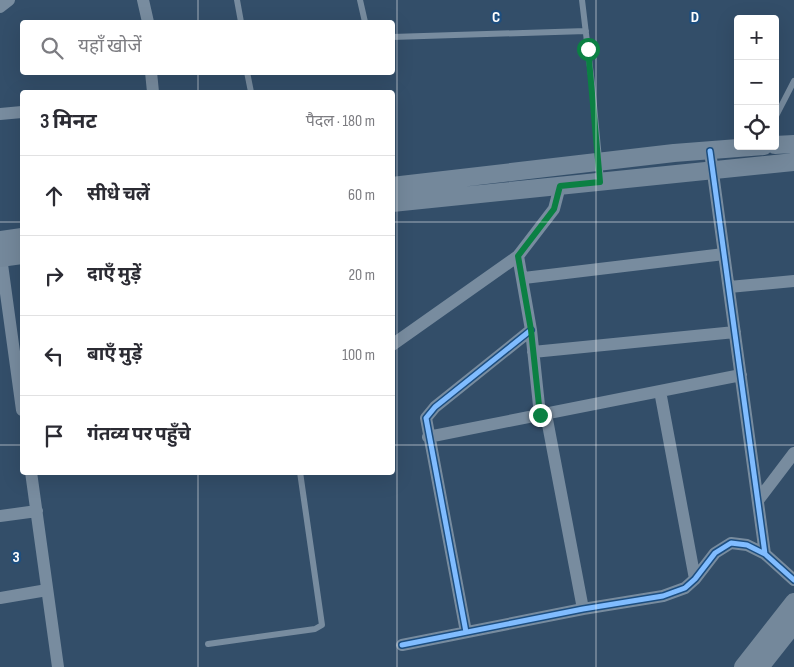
<!DOCTYPE html>
<html lang="hi">
<meta charset="utf-8">
<style>
body{margin:0;font-family:"Sofia Sans Condensed","Noto Sans Devanagari",sans-serif;background:#f7f7f7;color:#2b2b33}
.controls{position:absolute;right:15px;top:15px;display:grid;overflow:hidden;border-radius:5px;box-shadow:0 5px 20px #0002}
.controls button{width:45px;height:45px;display:grid;place-items:center;padding:0;border:0;border-bottom:1px solid #e1e1e2;background:#fff;color:#2b2b33;font:25px sans-serif}
.stop{position:absolute;width:15px;height:15px;margin:-11px;border:4px solid #0b8043;border-radius:50%;background:#fff}
.stop.end{background:#0b8043;border-color:#fff;box-shadow:0 1px 5px #0008}
.list{margin:0;padding:0;list-style:none}
h2{display:flex;justify-content:space-between;align-items:center;height:65px;margin:0;padding:0 20px;font-size:21px}
h2 small{font-size:16px;font-weight:400;color:#7c7c81}
.list li{display:grid;grid-template-columns:32px 1fr auto;gap:15px;align-items:center;box-sizing:border-box;height:80px;padding:0 20px;border-top:1px solid #e1e1e2}
.list b{display:block;font-size:19px;white-space:nowrap}
.list em{font-size:16px;font-style:normal;color:#7c7c81}
.icon{flex:none;width:28px;height:28px;fill:none;stroke:currentColor;stroke-width:2;stroke-linecap:round;stroke-linejoin:round}
.map{position:relative;flex:none;width:794px;height:667px;overflow:hidden}
.search{position:absolute;background:#fff;box-shadow:0 5px 20px #0002;left:20px;top:20px;width:375px;height:55px;display:flex;align-items:center;gap:12px;box-sizing:border-box;padding:0 18px;border-radius:5px;color:#7c7c81;font-size:19px}
.panel{position:absolute;background:#fff;box-shadow:0 5px 20px #0002;left:20px;top:90px;width:375px;height:385px;border-radius:5px}
.map>svg:first-child{display:block}
</style>
<div class="map">
<svg width="794" height="667" viewBox="0 0 794 667">
<rect width="100%" height="100%" fill="#334e69"/>
<g fill="none" stroke-linecap="round" stroke-linejoin="round">
<path stroke="#788c9f" stroke-width="6" d="M237,0L241,22
M360,0L365,22
M582,0L592,84L601,181
M392,37L586,31
M247,72L251,92
M775,118L794,81
M208,644L315,629L322,625L300,472"/>
<path stroke="#788c9f" stroke-width="12" d="M143,0L148,22
M0,7L9,0
M151,72L153,92
M0,114L22,112
M710,151L765,554L794,580
M518,256L531,330L540,415
M1,257L22,410
M524,278L724,254
M729,287L794,281
M392,345L518,256L554,209L560,186
M533,352L735,332
M660,391L695,579
M546,414L583,609
M428,437L741,375
M31,472L58,667
M759,499L794,453
M0,516L37,511
M0,598L47,590
M466,632L426,418L435,407L531,330
M402,645L583,609L663,596L685,588L695,579L715,553L731,543L747,545L765,554"/>
<path stroke="#74889b" stroke-width="18" d="M775,145L794,144
M392,186L674,153L764,146
M392,203L794,162
M0,240L22,237
M0,258L22,255
M743,667L794,602
M760,667L794,624"/>
<g stroke="#1d4e7f" stroke-width="8">
<path id="cycleway" d="M710,151L765,554L794,580
M466,632L426,418L435,407L531,330
M402,645L583,609L663,596L685,588L695,579L715,553L731,543L747,545L765,554"/>
</g>
<use href="#cycleway" stroke="#80bcff" stroke-width="5"/>
</g>
<g fill="none" stroke-linecap="round" stroke-linejoin="round">
<path stroke="#0b8043" stroke-width="6" d="M540,415L531,330L518,256L554,209L560,186L600,182L588,49"/>
</g>
<path fill="none" stroke="#fff" stroke-width="1" stroke-opacity="0.55" d="M198,0V22M397,0V667M596,0V667M198,72V92M0,222H22M392,222H794M0,445H22M392,445H794M198,472V667"/>
<g font-size="16" text-anchor="middle" font-weight="bold" fill="#fff" stroke="#1d4e7f" stroke-width="4.5" stroke-linejoin="round" paint-order="stroke">
<text x="496" y="22">C</text>
<text x="695" y="22">D</text>
<text x="16" y="562">3</text>
</g>
</svg>
<div class="controls">
<button>+</button>
<button>−</button>
<button><svg class="icon" aria-label="locate" viewBox="0 0 24 24"><circle cx="12" cy="12" r="6"/><path d="M12 2v4M12 18v4M2 12h4M18 12h4"/></svg></button>
</div>
<div class="stop" style="left:588px;top:49px"></div>
<div class="stop end" style="left:540px;top:415px"></div>
<div class="search"><svg class="icon" aria-label="search" viewBox="0 0 24 24"><circle cx="10" cy="10" r="6"/><path d="M15 15l6 6"/></svg>यहाँ खोजें</div>
<section class="panel">
<h2>3 मिनट<small>पैदल · 180 m</small></h2>
<ul class="list">
<li><svg class="icon" aria-label="ahead" viewBox="0 0 24 24"><path d="M12 20V5M6 11l6-6 6 6"/></svg><div><b>सीधे चलें</b></div><em>60 m</em></li>
<li><svg class="icon" aria-label="right" viewBox="0 0 24 24"><path d="M7 20v-9h11M14 6l5 5-5 5"/></svg><div><b>दाएँ मुड़ें</b></div><em>20 m</em></li>
<li><svg class="icon" aria-label="left" viewBox="0 0 24 24"><path d="M17 20v-9H6M10 6l-5 5 5 5"/></svg><div><b>बाएँ मुड़ें</b></div><em>100 m</em></li>
<li><svg class="icon" aria-label="arrive" viewBox="0 0 24 24"><path d="M6 21V4h12l-3 4 3 4H6"/></svg><div><b>गंतव्य पर पहुँचे</b></div></li>
</ul>
</section>
</div>
